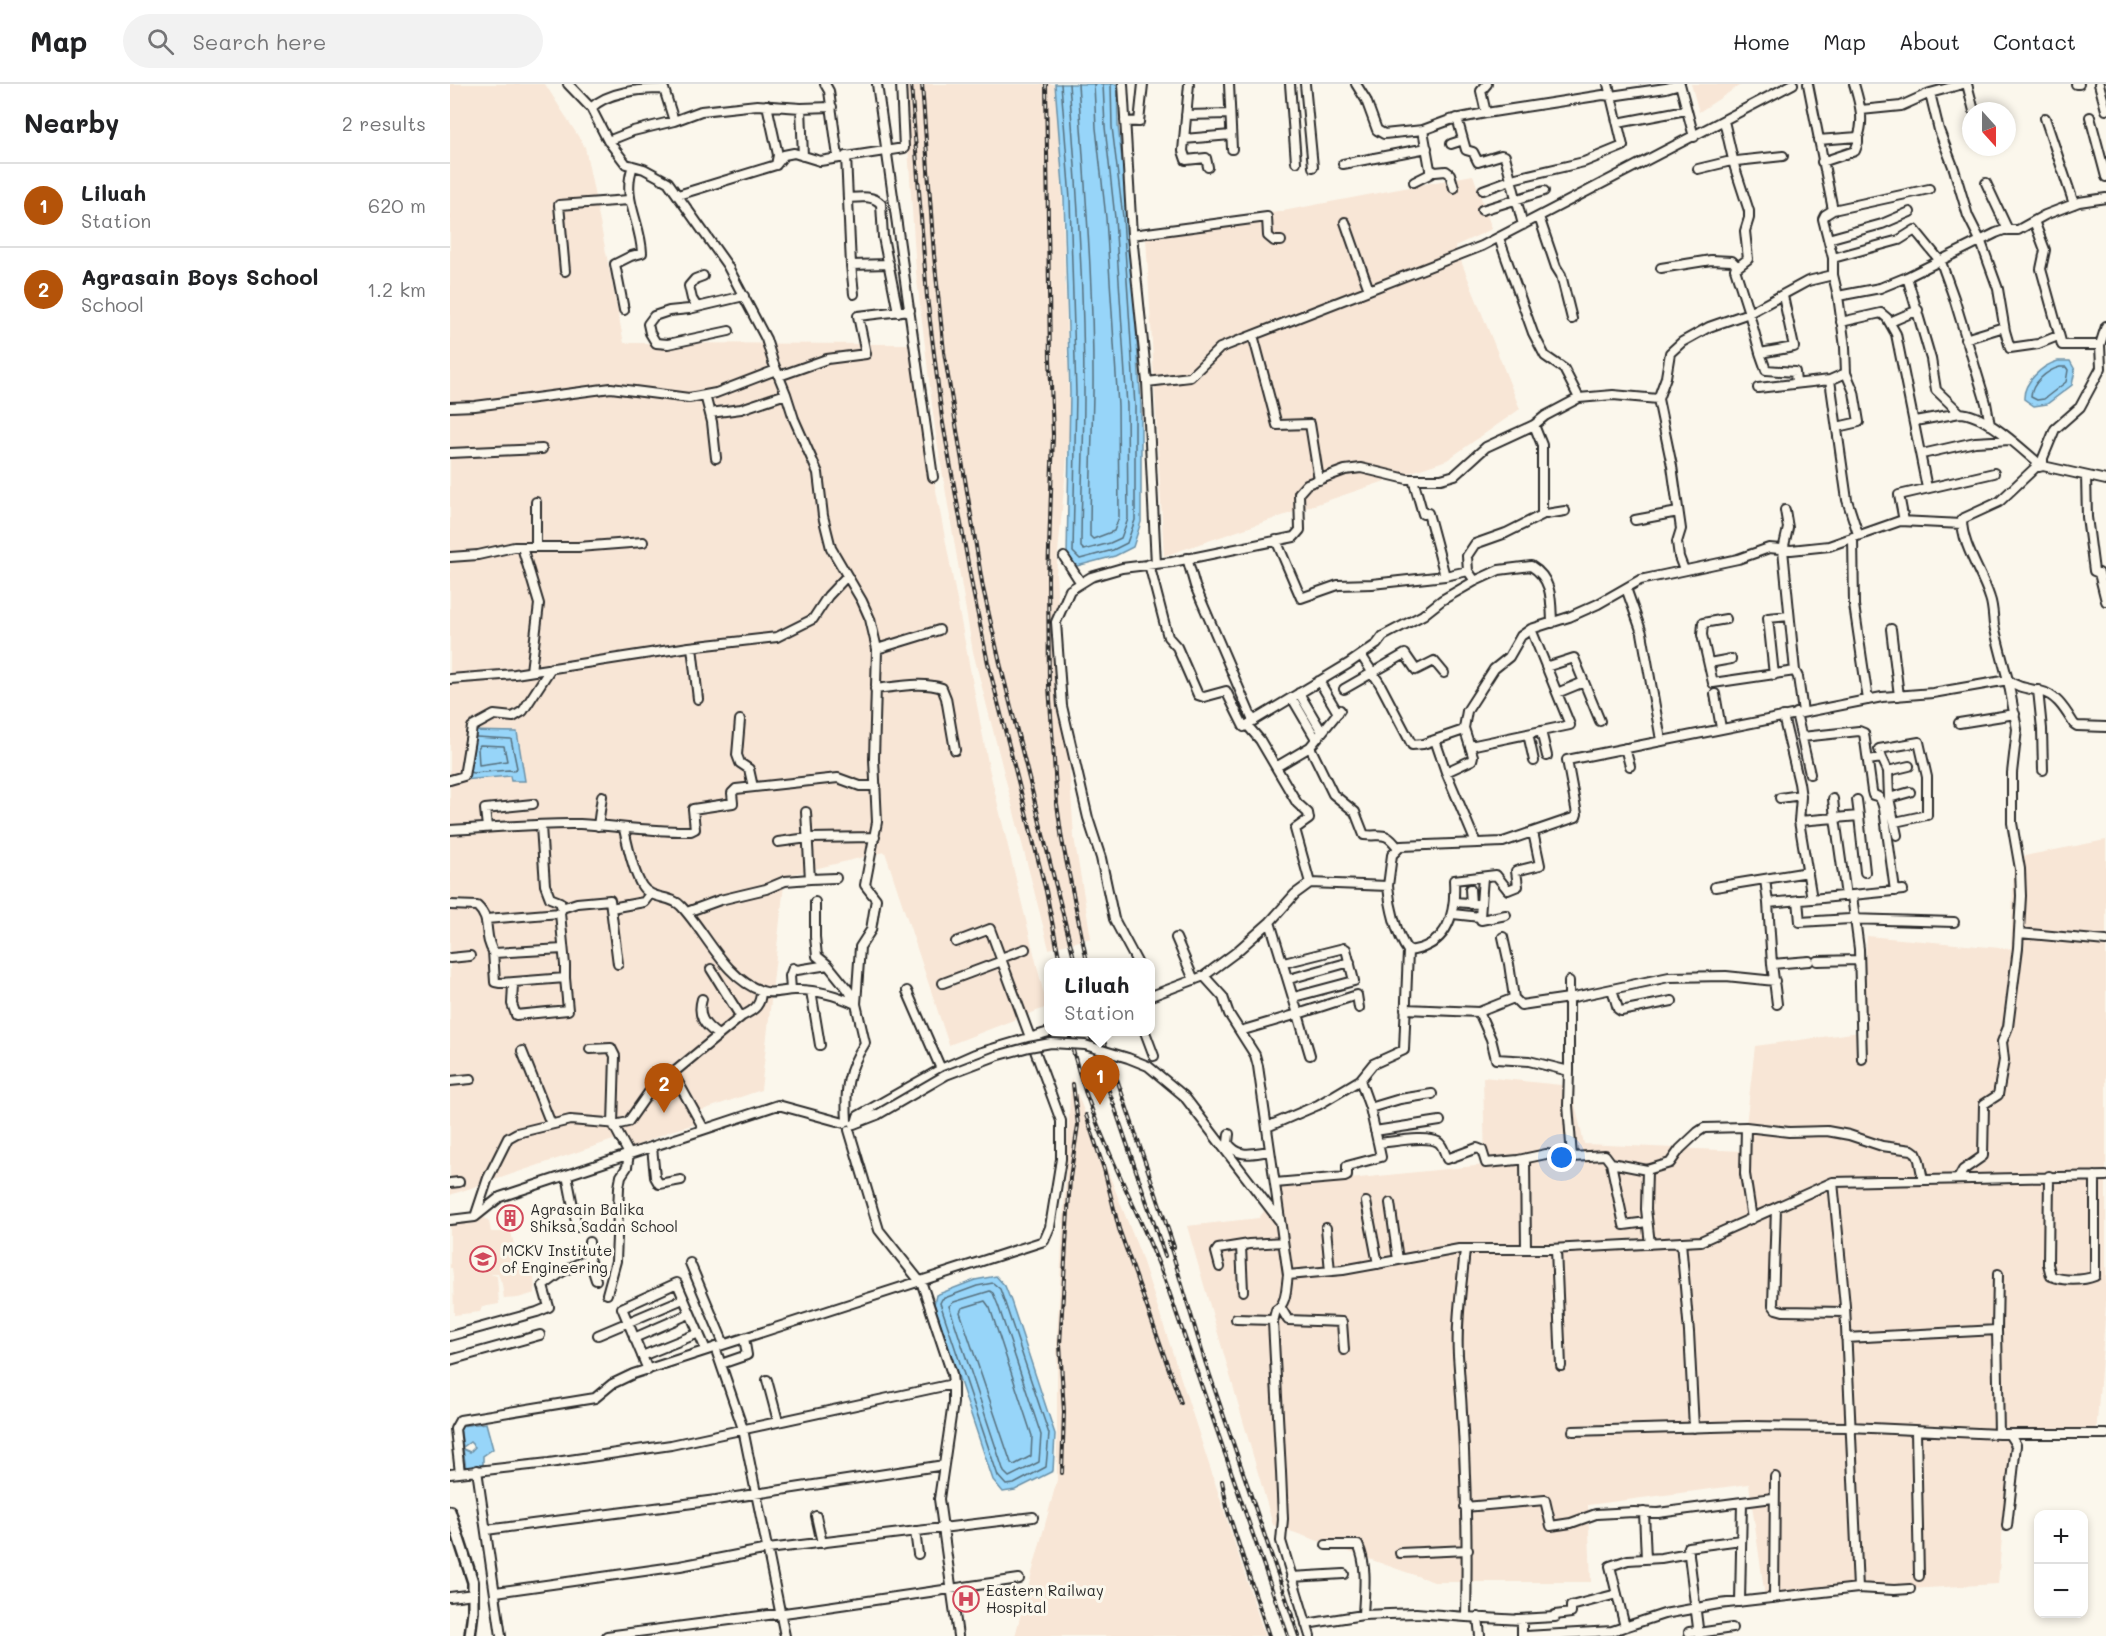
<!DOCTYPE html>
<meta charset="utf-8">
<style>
body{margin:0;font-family:Mali,sans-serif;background:#f2f2f2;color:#202124}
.controls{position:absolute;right:18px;bottom:18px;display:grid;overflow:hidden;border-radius:12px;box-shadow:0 3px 9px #0003}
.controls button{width:54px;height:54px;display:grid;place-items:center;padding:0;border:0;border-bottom:2px solid #e0e0e0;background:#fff;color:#202124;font:30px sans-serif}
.compass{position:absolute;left:1512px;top:18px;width:54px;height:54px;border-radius:50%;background:#fff;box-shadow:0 3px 9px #0003;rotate:159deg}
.you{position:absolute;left:1112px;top:1074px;width:21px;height:21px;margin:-15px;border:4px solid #fff;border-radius:50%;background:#1a73e8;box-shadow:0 0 0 9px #1a73e833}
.badge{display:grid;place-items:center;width:39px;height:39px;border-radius:50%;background:#b45309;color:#fff;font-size:20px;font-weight:700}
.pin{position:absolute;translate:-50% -50px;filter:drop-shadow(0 2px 3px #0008)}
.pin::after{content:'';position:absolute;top:32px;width:21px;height:18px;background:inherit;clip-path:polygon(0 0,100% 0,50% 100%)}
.popup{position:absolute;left:594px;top:874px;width:111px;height:78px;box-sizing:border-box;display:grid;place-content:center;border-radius:12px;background:#fff;filter:drop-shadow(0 2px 4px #0005);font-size:20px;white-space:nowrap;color:#757577}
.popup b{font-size:22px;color:#202124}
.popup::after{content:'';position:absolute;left:50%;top:100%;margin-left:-12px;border:12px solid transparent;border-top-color:#fff}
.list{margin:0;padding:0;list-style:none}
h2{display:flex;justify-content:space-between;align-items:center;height:78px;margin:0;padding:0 24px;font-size:26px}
h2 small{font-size:20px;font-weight:400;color:#757577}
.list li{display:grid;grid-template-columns:39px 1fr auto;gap:18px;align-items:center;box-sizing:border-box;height:84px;padding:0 24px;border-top:2px solid #e0e0e0}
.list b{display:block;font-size:22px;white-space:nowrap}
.list p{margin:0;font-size:20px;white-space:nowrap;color:#757577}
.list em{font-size:20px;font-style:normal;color:#757577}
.icon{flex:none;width:33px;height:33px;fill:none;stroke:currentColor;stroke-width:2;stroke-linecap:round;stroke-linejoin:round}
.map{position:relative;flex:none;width:1656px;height:1552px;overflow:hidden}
header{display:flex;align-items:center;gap:36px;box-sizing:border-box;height:84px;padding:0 30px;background:#fff;border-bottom:2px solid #e0e0e0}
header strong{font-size:28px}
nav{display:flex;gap:33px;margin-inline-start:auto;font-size:21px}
.search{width:420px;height:54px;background:#f2f2f2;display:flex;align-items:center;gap:15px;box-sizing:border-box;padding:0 21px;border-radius:33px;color:#757577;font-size:22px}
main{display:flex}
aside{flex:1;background:#fff}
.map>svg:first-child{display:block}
</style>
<header>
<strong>Map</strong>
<div class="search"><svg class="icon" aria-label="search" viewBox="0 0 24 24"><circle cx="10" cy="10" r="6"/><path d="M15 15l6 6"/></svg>Search here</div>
<nav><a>Home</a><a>Map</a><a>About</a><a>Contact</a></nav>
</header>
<main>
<aside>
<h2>Nearby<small>2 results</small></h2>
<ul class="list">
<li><span class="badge">1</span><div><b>Liluah</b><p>Station</p></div><em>620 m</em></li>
<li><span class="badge">2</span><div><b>Agrasain Boys School</b><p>School</p></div><em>1.2 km</em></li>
</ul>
</aside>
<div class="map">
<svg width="1656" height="1552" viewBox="0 0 1656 1552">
<rect width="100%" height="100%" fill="#fbf7ec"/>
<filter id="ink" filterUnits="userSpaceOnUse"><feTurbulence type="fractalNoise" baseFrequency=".0167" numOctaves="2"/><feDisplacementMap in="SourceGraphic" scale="12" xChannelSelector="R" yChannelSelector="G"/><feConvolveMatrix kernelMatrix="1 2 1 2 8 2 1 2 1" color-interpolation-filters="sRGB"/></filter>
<g filter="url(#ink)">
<path fill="#f8e6d6" d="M0,0H95L135,63L174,259L458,260L539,684L597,923L499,961L435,768L335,792L311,1006L244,1029L249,1039L220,1047L180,1065L172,1053L0,1111Z
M454,0H605L610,53L620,342L606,490L624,753L641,854L599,865L523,568L485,345L466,188Z
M1241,0H1292L1249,28Z
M1023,91L1042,145L1005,162L1070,325L997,376L714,472L696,153Z
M1656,756V1221L1646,1351L1561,1350L1548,1500L1315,1513L1299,1400L1138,1421L1141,1498H984L823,1441L737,1142L809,1134L832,1102L1035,1081L1033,993L1121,1002L1134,1060L1293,1067L1305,962L1410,948L1417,852L1561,865L1564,774Z
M621,994L690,1169L815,1552H565L607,1396V1251Z
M35,1134L39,1137L41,1148H61L71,1190L84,1191L85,1209L68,1214L54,1215L52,1200L48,1190H40L47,1192L49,1220L32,1223L30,1228L4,1231L3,1194L2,1184H0V1138Z"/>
<path fill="#97d5f9" stroke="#6c91a7" stroke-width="1.5" d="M605,0H667L668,42L679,133L691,321V438L683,463L665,472L627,482L617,472L620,309L614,115Z
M1608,277H1620L1625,286L1622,301L1597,320L1584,322L1574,315C1573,298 1593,281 1608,277Z
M18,647L67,648L75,697H61L60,692L13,696L15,661Z
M546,1192L555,1202L561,1217L605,1350L603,1387L565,1406L553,1408L543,1396L484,1220L486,1211L525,1196Z
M36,1339L43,1365L33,1372V1381L16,1384L13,1365L20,1368L25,1363L20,1358L13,1363L10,1342Z"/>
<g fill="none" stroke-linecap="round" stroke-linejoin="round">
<path stroke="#566f7d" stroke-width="1.5" d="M611,0L620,115L626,309L623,468L630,475L663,466L677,459L685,436V322L673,133L662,43L661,0
M619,0C627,103 634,206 634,309C634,360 631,412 631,463L634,466L660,459L671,454L678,435L677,322L665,134L655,43L653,0
M628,0C635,103 644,207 643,310C642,357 640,404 640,452L643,455L664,447L669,433L668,322L656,134L646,44L644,0
M1610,283H1616L1618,286L1616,298L1594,315L1587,316L1581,313C1581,300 1597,286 1610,283Z
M30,661L54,662L57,677L29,681L28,664Z
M20,688L23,689L59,686L64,687L67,684L61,655L26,653
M543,1199L550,1205L555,1219L599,1350L596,1383L564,1400L556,1401L548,1392L490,1219L492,1215L527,1202Z
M540,1207L543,1209L548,1221L591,1351L589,1378L559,1393L554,1388L499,1222L504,1218Z
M535,1217L540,1224L582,1352L581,1372L564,1381L561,1379L510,1228L512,1224Z"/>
<g stroke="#2b2b2b" stroke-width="12">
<path id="minor" d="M118,0L141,24L157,55L176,80L194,85L218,98L277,181L316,255L323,278L336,310L344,335L368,389L373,432L381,464L412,517L420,535L427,565L424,675L427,738L415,801L426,815L421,846L410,863L406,920L415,959C397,987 395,1005 397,1037
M375,0L379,7L388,73
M427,0L483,393
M673,0L682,151L697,298L706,480
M739,0L733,67L736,76L756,74L758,83
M779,0L782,65
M840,0L846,78
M855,0L863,83
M906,0L916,16L927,46L934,50L973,46L1000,36L1036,29L1153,11L1161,12L1216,4L1230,0
M1230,0L1244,53
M1358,0L1383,126
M1517,0L1524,27
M1626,0H1629
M1649,0L1656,26
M1480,9L1489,46L1504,85L1518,132L1531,158L1548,205L1555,247L1560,264L1588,260L1608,252
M141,24C159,7 190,5 214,5L224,37
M351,24L353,72
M1411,26L1451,22L1480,9L1513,0
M1036,29L1031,7L1037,0
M736,31L780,30
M1640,33L1656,93
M1007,34L1016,66L1023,68L1028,78L1051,71L1055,72L1073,141
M1595,34L1624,120
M675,37L689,38L693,0
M1168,39L1236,26
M734,55L781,51
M1368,56L1408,53C1415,36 1409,17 1404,0
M158,57L183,47L224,37L251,27L307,21L351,24L382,23
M1001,60L1013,56
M396,72L401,181L404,210
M1372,78L1405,67L1408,59V53
M893,80L977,64
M326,81L334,71L344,69L370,77L454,64L451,0
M980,85L985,88L996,87L1000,90L1004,104
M1248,85L1277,78L1333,72
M964,98L980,90V85L973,46
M1536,99L1558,146
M1033,106L1066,94L1134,78L1173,62L1158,0
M228,111L326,81L328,71L317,21
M399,114C410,113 423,111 431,120L433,153L448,228
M1032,126L1094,107
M1089,133L1106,183L1111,191L1122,235
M1584,137L1595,166L1591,185L1612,261H1650
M895,138L919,206
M682,151L817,133L818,152L824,157H831
M1049,154L1083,249L1095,272L1114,285L1129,314
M1378,155L1432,140L1460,128
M1383,174L1449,156L1465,146L1491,178L1504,214L1536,319L1540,341
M401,181L439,180
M1211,184L1261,176L1282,177L1287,182
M115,187L109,121L179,116
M1383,191V174L1373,135L1375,131L1383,126L1479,105
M1457,193L1546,149L1554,146H1568L1595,131L1629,118L1656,114
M1333,212L1344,263L1310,269L1299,229L1358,197L1383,191L1388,212L1430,204L1457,193L1481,275L1486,306L1510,329C1535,330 1568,362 1587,378
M247,223L242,215L239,202L245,195L253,192
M174,226L165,180L181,172L192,169C191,138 171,114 183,82
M1391,238L1431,229L1437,234L1446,250L1477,404
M1440,238L1468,226
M279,247L218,260L206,259L200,249L198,240L204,232L219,227L239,225L294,212
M803,251L827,341L860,340L869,396
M1515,255L1554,243
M1310,269L1316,286L1345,288L1346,299
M329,292L377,275L416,270L408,232L460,226
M1380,296L1397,416L1408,450
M697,298L740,293L770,264L1032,162L1343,0
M1308,304L1380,296L1396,289L1395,263L1388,212
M255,311L262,338L266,374
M1208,315L1222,382L1231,445L1227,458L1229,473L1234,486
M0,323L25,322L161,304L239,314L266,309L326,286
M260,329L291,325L336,310
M1465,337L1510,329
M1387,343L1409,338L1404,308L1396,289
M0,369L92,365
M1472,370L1525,358L1560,356
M1587,380L1589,383L1593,382V374L1605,345L1630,323L1651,284L1650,261L1656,242
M1593,382L1656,396
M1636,392L1637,433L1644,487L1649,489L1656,517
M86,418V462
M1335,426L1338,444L1333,466L1345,587L1348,593L1353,628
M1093,428L1096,430L1115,427
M1185,436L1228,428
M1454,437L1449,411L1544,389
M1403,453L1404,521L1418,616
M826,456L851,514L888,501L922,500L995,492L978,429L973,430L963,395
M72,463L89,520L81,587
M0,473L28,471L64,463H128L193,458
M614,473L631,499
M699,480L718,553L727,563L748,611L754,613L776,607L794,643L803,637L745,502L737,474
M1018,487L1017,472L1025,460L1056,449L1092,431V361L1084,341
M995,492L1018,487L1025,497L1049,486L1081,482C1103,495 1101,517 1102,539
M1176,504L1192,549L1211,656
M1276,535L1253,539L1252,551L1263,599L1345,587
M1441,545L1449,612
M242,563L248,615
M427,565L489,546
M911,571L930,600L962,661L973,660L1014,646
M1259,579L1281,575
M1096,583L1124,574L1150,637
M1324,591L1318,534L1339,532
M0,595L65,590L239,563L327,553L363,535L378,512L397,492
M1558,596C1568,604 1577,604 1590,607C1607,611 1615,626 1624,640L1627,642L1656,643
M869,597L888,629
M425,605C447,603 472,597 492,604L496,614L505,666
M894,605L955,570L966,586L984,577L994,589
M1588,606L1592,645L1593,686
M849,609L872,648
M1107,609L1134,598
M1265,610L1271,644
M842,614L866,655
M1346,629L1360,690
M1333,632L1349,699L1351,713L1349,737L1362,815L1453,806
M290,636L287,671L290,679L299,685L303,703
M803,637L898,580L927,560L933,552L973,531L992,516L1025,497
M1509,639L1565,630
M797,641L810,656L847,719L858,729L859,735L845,745L860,799
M1091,647L1097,672
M1078,650L1084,677
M1352,653L1409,647L1414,649L1422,707L1423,711C1431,712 1432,718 1434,725L1445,807
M985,656L996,688
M1020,662L1120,641L1081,545
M860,663L883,710L905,728L914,751C932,753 935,746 948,764
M1175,664L1180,682
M1432,674L1429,665L1469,658L1477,693V731L1445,738
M1418,676L1432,674L1438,687L1439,714L1447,751
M826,683L860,663L890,626
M1438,687L1459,682
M0,696L14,692L22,643L44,631L63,633L73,627L101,584
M1330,714L1351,711
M1439,714L1460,708
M1383,715L1385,734L1409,732L1415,788
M1407,716L1409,732
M356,728L360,795L386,794
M1349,737L1385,734L1396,812
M91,742L95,801L100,814L110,818L112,824
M148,742L152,712
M37,743L35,725L83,720
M174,745C177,759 184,790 192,802C201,816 221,811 231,822C256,848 275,895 312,907C321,911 334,906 344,906C366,905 386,911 406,920
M0,746C43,744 87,739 130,740C167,742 204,748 241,747L245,745L243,725L283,719L282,709L286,705L388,694L410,702H426
M328,758L358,754L425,753
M1026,759L996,688L1022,676L1023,672L1014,644L1017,627L1044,585L1059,573L1071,552L1081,545L1119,533L1148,520L1190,496L1288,475L1319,464L1341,466L1379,462L1450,437L1512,440
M1315,795L1318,819
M938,802C940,823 946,850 958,867C998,862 1006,831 1004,796L1046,791L1058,806L1068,802L1066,787L1090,781L1083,748
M1265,803L1358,788
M1020,805L1021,820
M1402,812L1409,865L1412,975
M1348,816L1350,838L1400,835L1504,838
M365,818V853L367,872L378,881
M1005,818L1031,820L1033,793
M0,821L27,822C43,837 32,851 44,869L113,865
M161,824L194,818L200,810
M237,828L270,816L316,805L335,797L360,795
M110,829L112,824L127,819L160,816L168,880
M1003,830L1030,833L1031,820
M1030,833L1031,836L1056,831
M36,835L110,829L115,881V894L50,899L45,898L43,867
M1569,849L1656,857
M1053,853L1059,880L1064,914L1071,921L1119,914L1219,893L1276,892L1325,897
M726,854L744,896
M0,874L20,872
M551,874L575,865
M1367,877L1409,876
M687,878L664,835L651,774L638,734L612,622L606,538L620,506L641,493L672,484L722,478L844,453L850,446L849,409L857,400L895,386L911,384L957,395H991L1005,391L1036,363L1084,341L1095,332L1129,314L1163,311L1208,315L1216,293L1220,269L1232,258L1259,243L1299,229L1285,185L1298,175L1295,147L1299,134V127L1285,84L1274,37
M834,879L894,864L896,865L904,897L844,913
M1322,880L1359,877
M261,885L289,930L292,932C305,926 311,921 311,907
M754,892L773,913L779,930L805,971L808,982L838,1191L893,1186L1009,1165H1101L1251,1157L1383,1098L1656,1092
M839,895L900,878
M1119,897V987
M493,899L552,877
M63,900L62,920L66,931L118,926L115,894
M1162,905L1168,925L1171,927L1222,917
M341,906L340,892L343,884L347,886L378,881L399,907L405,919
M361,907L370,961
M457,907L491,985
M701,912L754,892L785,869L820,838L845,810L860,799L938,802L942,771L951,762L1053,758L1126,733L1127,730L1117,676L1432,613L1483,609L1558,596C1553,578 1548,560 1544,541C1543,532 1543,522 1540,514C1532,488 1512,463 1512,435L1549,418L1587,382
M252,915C247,932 254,941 268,951
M1327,920L1322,880L1318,819L1362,815
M955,925L1029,928L1041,955L1046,975L1079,977L1119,987L1118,1021L1122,1073
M1029,928L1064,914
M790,947L848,930L820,838
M695,948L704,972
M140,965L161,964L165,972L163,1040L179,1070L177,1083L171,1092L169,1103L166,1177L157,1210
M72,967L101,1040
M860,971L848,930L907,911L909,924
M223,989L254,1045
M910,996L920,1024L928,1059C943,1058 976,1051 988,1058C993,1061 995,1070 997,1075L1027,1064L1032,1066L1036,1079L1068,1076L1096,1070L1122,1073L1155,1071L1161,1079L1197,1086L1196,1125L1200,1160
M0,997L21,995
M734,1012L829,1136
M920,1024L950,1015L982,1010
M406,1039L408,1032L491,985L525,970L599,948
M404,1040L427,1031
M817,1043L868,1021L910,996L923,980L954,966L958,867
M1296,1043L1295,1090L1302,1135
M925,1047L990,1037
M779,1050L778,1059C789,1075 803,1069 820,1067
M202,1063L205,1093L209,1100L231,1096
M1075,1075L1076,1165
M1161,1079L1174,1141L1197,1138
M1197,1086L1220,1079L1230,1065L1248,1048L1254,1044L1296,1043L1339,1048L1377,1047L1399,1051L1432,1062L1462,1066L1466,1069L1469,1076L1473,1096
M117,1091L127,1143
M1599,1092L1598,1180L1601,1192C1613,1197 1633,1197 1645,1192V1092
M1508,1095L1513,1086L1533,1072L1534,1020L1548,1011L1554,976L1552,958L1558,943L1568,864L1571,812L1570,785L1562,739V689L1567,645L1558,596
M0,1099L9,1098
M825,1099L895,1093L897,1092V1082L931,1073L928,1059
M916,1118L928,1180
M940,1119L948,1176
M1326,1124L1323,1221L1326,1225L1333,1227L1395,1228
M25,1133L38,1094L58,1054L67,1049L120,1036L169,1040L178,1038L204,1001L223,989L292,932
M0,1136L25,1133L50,1113L328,1021L394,1039
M876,1144L880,1187
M139,1158V1174L146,1196
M1231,1158L1239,1248L1244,1344
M791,1162L793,1207
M1015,1165C1012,1200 1006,1236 1008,1271C1015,1357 1018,1445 1016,1533L1072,1536V1552
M1106,1165L1111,1282
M240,1179L274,1260
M770,1183L766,1168L768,1165L799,1160L833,1158
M838,1191C836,1203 837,1220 826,1226L823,1238L831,1388L833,1435L831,1457L860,1552
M831,1224L838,1236L892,1238L894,1266
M786,1235L823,1236
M1547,1246L1548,1190
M148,1251L233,1215
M0,1252L87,1228L99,1223L93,1202L112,1188L139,1174
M184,1254L239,1230
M265,1263L293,1345L335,1552
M192,1272L249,1249
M0,1276L90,1251
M271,1280L297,1271L294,1254
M198,1286L172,1224L227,1199L256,1266
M317,1296L328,1337
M503,1300V1319L489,1415L508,1552
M1123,1347L1297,1342L1400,1343L1549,1350L1547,1246L1396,1254
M1466,1347L1469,1492
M1549,1350H1656
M27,1386L51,1552
M10,1389L5,1345L10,1336L145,1314L162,1300L183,1290L594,1157L600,1143L611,1075V1037L540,845L506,858
M0,1390L99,1379L221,1361L503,1300L502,1290L472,1200L429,1146L399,1046
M1292,1418L1323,1414
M1015,1423L1095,1416L1101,1442L1121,1439L1146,1430L1184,1428L1208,1429L1292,1418L1290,1518
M1194,1428L1196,1475
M366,1432L372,1459
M1557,1442L1566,1361L1559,1350
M36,1446L266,1416L494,1381
M465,1447L468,1470
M876,1461H908C918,1482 914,1508 913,1531
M950,1469L1018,1466
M841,1493L894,1490
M1408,1504L1444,1506L1460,1505
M46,1508L230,1482L318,1465L583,1433
M0,1513L24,1510
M1324,1514L1325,1393
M1028,1533L1030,1552
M1068,1535L1105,1533V1531L1121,1529V1522L1167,1510
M856,1540L913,1531L966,1529L1016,1533
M1175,1543L1160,1482L1178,1476L1211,1474L1239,1469
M1239,1548L1248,1547
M1248,1549L1282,1544
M157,1552L349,1527L569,1495
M1076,1552L1162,1547L1214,1530L1269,1520L1408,1504L1395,1222L1383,1098
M1249,1552L1238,1463L1291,1456"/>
</g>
<g stroke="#2b2b2b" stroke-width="14">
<path id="major" d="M0,1427L23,1498V1527L20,1552"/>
</g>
<use href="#minor" stroke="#fbf7ec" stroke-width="8"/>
<use href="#major" stroke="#fbf7ec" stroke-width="9"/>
<g stroke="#2b2b2b" stroke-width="4">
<path id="rail" d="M461,0L477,213L492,334L523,507L538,579L596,807L610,878
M472,0L484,171L494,268L533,504L550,579L625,878
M596,0L600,274L603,351L598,493L599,602L607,720L612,756L637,878
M619,948C636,1036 685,1115 716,1199L838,1552
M639,948L715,1172
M651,948L724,1163
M636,1031L654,1085L669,1145L731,1319
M719,1158L755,1277L849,1552
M612,1389L614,1328L610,1260L620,1094L628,1041L623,1000
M772,1397L778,1428L819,1552"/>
</g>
<use href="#rail" stroke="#fbf7ec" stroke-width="1.5" stroke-dasharray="4.5" stroke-linecap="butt"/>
<g stroke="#2b2b2b" stroke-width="12" stroke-linecap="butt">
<path id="minor-bridge" d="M427,1031L496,991L546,972L579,963L601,959L635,961L678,974L698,982L734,1012"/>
</g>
<use href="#minor-bridge" stroke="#fbf7ec" stroke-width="8"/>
</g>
</g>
<defs>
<g id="building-ring" transform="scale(1.35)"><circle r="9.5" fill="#fbf7ec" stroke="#d1495b" stroke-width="1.5"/><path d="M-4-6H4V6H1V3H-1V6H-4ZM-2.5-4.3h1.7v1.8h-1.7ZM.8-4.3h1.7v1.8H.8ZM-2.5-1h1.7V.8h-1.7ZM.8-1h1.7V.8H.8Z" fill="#d1495b"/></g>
<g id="university-ring" transform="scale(1.35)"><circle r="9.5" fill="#fbf7ec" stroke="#d1495b" stroke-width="1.5"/><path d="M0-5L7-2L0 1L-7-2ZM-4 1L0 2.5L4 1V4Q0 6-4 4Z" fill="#d1495b"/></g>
<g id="hospital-ring" transform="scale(1.35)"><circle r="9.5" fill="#fbf7ec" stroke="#d1495b" stroke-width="1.5"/><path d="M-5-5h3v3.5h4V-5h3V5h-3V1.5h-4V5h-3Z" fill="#d1495b"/></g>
</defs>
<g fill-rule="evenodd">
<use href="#building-ring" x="60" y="1134"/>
<use href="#university-ring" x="33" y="1175"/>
<use href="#hospital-ring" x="516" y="1515"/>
</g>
<g text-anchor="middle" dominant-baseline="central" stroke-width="6" stroke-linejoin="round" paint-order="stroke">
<g font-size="15" fill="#2b2b2b" stroke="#fbf7ec" text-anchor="start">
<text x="80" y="1125">Agrasain Balika<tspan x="80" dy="17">Shiksa Sadan School</tspan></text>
<text x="52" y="1166">MCKV Institute<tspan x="52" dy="17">of Engineering</tspan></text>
<text x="536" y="1506">Eastern Railway<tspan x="536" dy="17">Hospital</tspan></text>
</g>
</g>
</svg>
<div class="controls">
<button>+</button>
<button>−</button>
</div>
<svg class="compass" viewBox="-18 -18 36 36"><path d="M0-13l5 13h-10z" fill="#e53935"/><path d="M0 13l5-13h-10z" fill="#757577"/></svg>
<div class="you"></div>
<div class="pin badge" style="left:650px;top:1021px">1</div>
<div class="popup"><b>Liluah</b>Station</div>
<div class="pin badge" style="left:214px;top:1029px">2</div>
</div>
</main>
